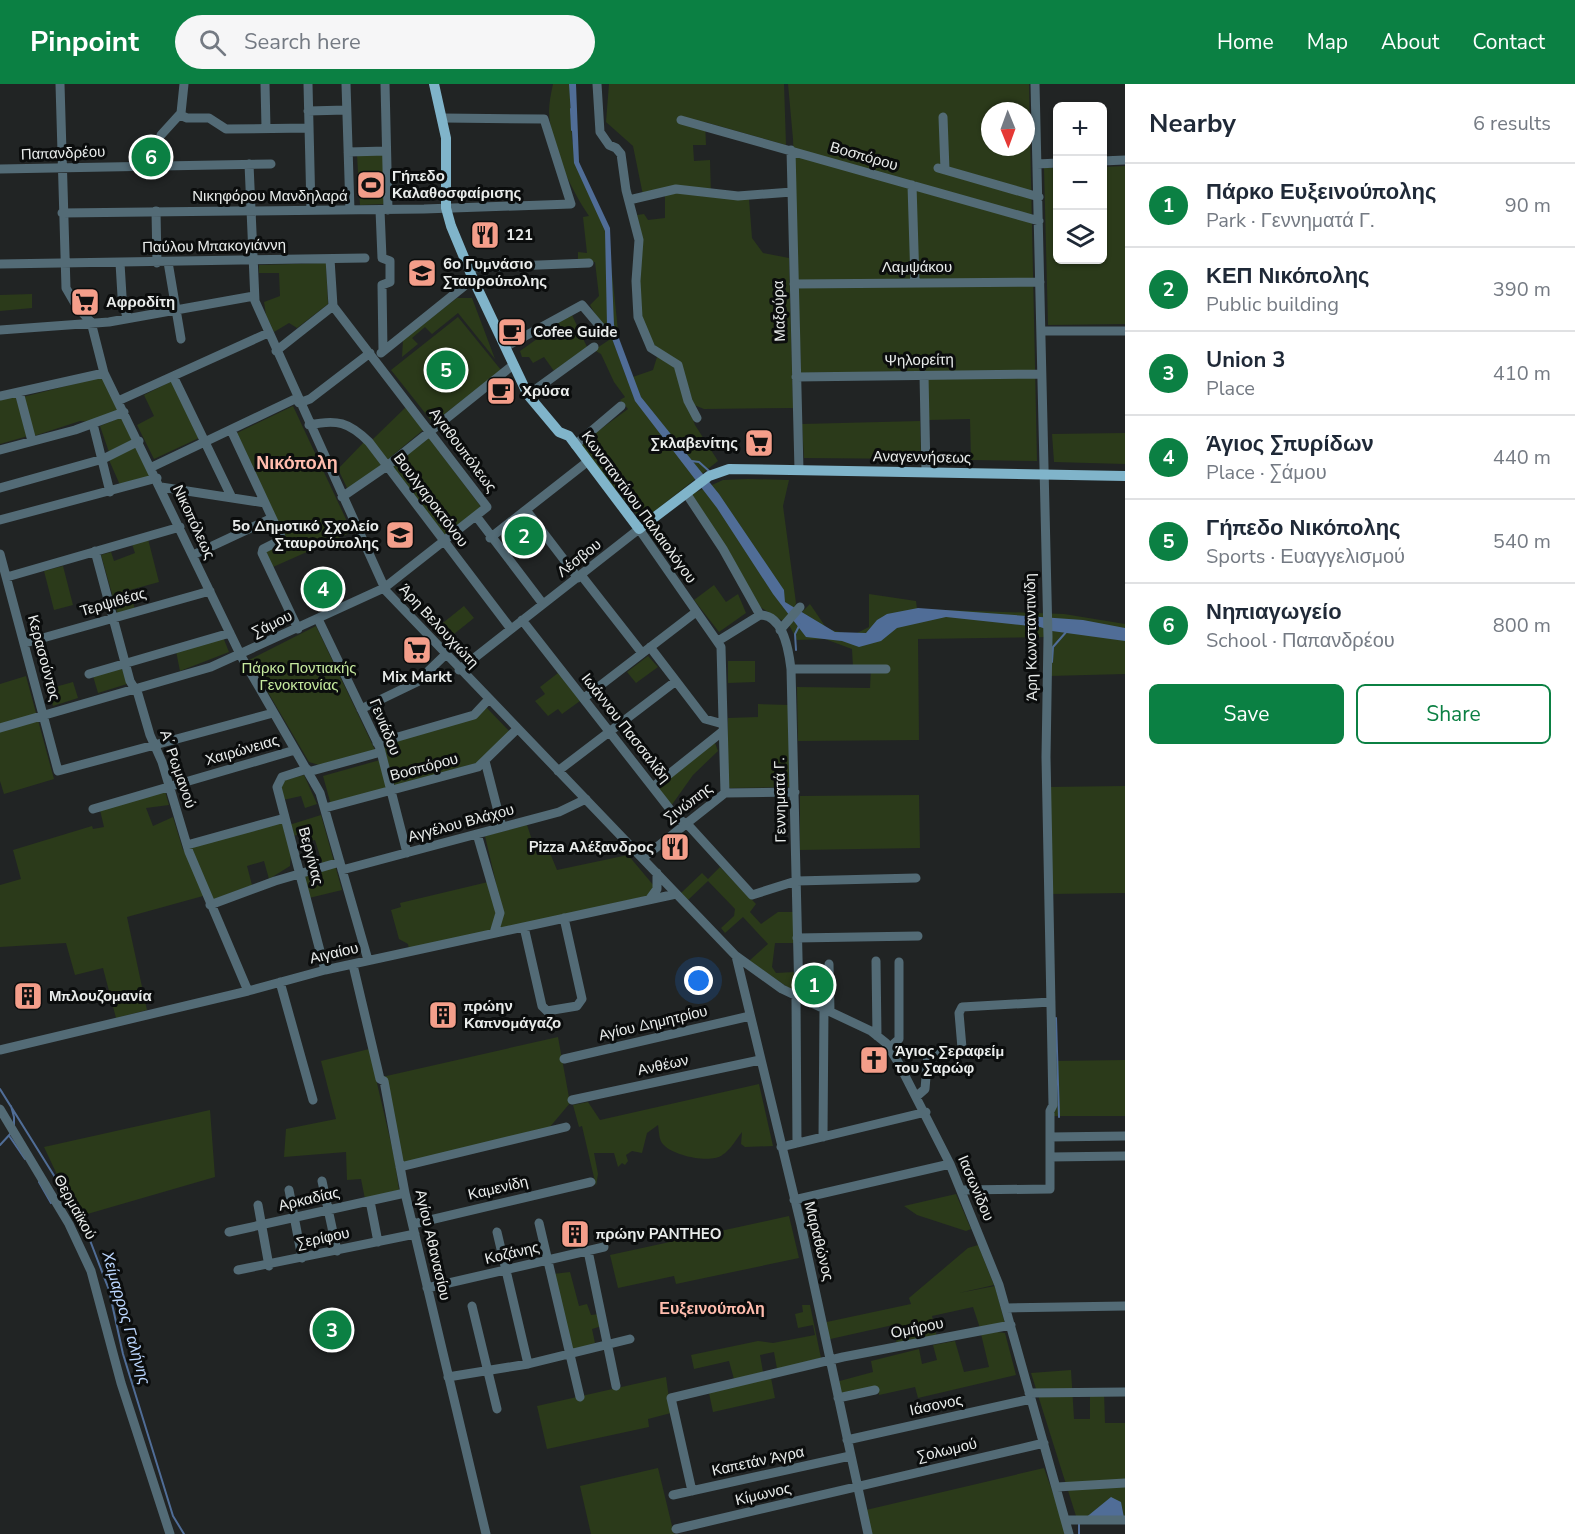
<!DOCTYPE html>
<meta charset="utf-8">
<style>
body{margin:0;font-family:"Nunito Sans",sans-serif;background:#f6f6f7;color:#1f2937}
.controls{position:absolute;right:18px;top:18px;display:grid;overflow:hidden;border-radius:9px;box-shadow:0 2px 4px #0004}
.controls button{width:54px;height:54px;display:grid;place-items:center;padding:0;border:0;border-bottom:2px solid #e0e1e3;background:#fff;color:#1f2937;font:30px sans-serif}
.compass{position:absolute;left:981px;top:18px;width:54px;height:54px;border-radius:50%;background:#fff;box-shadow:0 2px 4px #0004;rotate:179deg}
.you{position:absolute;left:699px;top:897px;width:21px;height:21px;margin:-15px;border:4px solid #fff;border-radius:50%;background:#1a73e8;box-shadow:0 0 0 9px #1a73e833}
.badge{display:grid;place-items:center;width:39px;height:39px;border-radius:50%;background:#0b8043;color:#fff;font-size:20px;font-weight:700}
.pin{position:absolute;translate:-50% -50%;border:3px solid #fff;box-shadow:0 2px 6px #0006}
.list{margin:0;padding:0;list-style:none}
h2{display:flex;justify-content:space-between;align-items:center;height:78px;margin:0;padding:0 24px;font-size:26px}
h2 small{font-size:20px;font-weight:400;color:#747a83}
.list li{display:grid;grid-template-columns:39px 1fr auto;gap:18px;align-items:center;box-sizing:border-box;height:84px;padding:0 24px;border-top:2px solid #e0e1e3}
.list b{display:block;font-size:22px;white-space:nowrap}
.list p{margin:0;font-size:20px;white-space:nowrap;color:#747a83}
.list em{font-size:20px;font-style:normal;color:#747a83}
.actions{display:flex;gap:12px;padding:18px 24px}
.actions a{flex:1;padding:14px 0;border:2px solid #0b8043;border-radius:9px;text-align:center;font-size:21px;color:#0b8043}
.actions .main{background:#0b8043;color:#fff}
.icon{flex:none;width:33px;height:33px;fill:none;stroke:currentColor;stroke-width:2;stroke-linecap:round;stroke-linejoin:round}
.map{position:relative;flex:none;width:1125px;height:1450px;overflow:hidden}
header{display:flex;align-items:center;gap:36px;box-sizing:border-box;height:84px;padding:0 30px;background:#0b8043;color:#fff}
header strong{font-size:28px}
nav{display:flex;gap:33px;margin-inline-start:auto;font-size:21px}
.search{width:420px;height:54px;background:#f6f6f7;display:flex;align-items:center;gap:15px;box-sizing:border-box;padding:0 21px;border-radius:33px;color:#747a83;font-size:22px}
main{display:flex}
aside{flex:1;background:#fff}
.map>svg:first-child{display:block}
</style>
<header>
<strong>Pinpoint</strong>
<div class="search"><svg class="icon" aria-label="search" viewBox="0 0 24 24"><circle cx="10" cy="10" r="6"/><path d="M15 15l6 6"/></svg>Search here</div>
<nav><a>Home</a><a>Map</a><a>About</a><a>Contact</a></nav>
</header>
<main>
<div class="map">
<svg width="1125" height="1450" viewBox="0 0 1125 1450">
<rect width="100%" height="100%" fill="#212424"/>
<path fill="#2b3a1a" fill-rule="evenodd" d="M553,0H570L572,56L585,96L608,150L618,247L608,254L590,221L599,212L595,178L578,180V168L587,169L583,133L589,132C570,104 551,63 549,28C549,19 551,9 553,0Z
M609,0H784L786,61L705,38L706,61H693L694,77L710,76L711,113L749,115L752,154L763,169L789,174L793,324L704,325L694,321C691,313 689,303 685,295C674,273 650,269 643,236C634,202 648,165 637,131L644,130L648,136L665,134V111H643L633,62L606,38Z
M788,0H1029L1037,377L971,376L970,335L928,336L927,287L801,289L793,55ZM990,27H1026V63H990Z
M383,70L384,120L360,121L357,71Z
M1125,82V240L1048,241L1044,84H1057L1058,176H1102L1103,83Z
M326,179L328,220L297,244L289,239L274,248L266,231L264,218L280,212L279,189H259V181Z
M32,210V224L0,227V211Z
M457,214H472L495,275L458,229L432,250L425,243L412,254L418,260L402,273L403,256Z
M572,231L587,263L554,287L544,273L533,279L529,273H522L520,267L541,252V249Z
M458,233L501,286L433,339L391,286Z
M612,254L627,295L653,286L657,273L673,279L695,341L718,377L642,437L579,361L628,325L620,316L625,313L614,298L601,270L594,266Z
M102,293L119,326L91,338L80,337L34,352L23,313Z
M172,297L199,354L154,375L137,341L154,332L144,311Z
M15,311L28,352L0,360V315Z
M293,322L352,448L273,483L265,466L286,456L237,349Z
M406,323L423,346L387,376L372,356Z
M122,333L135,357L109,368L100,342Z
M920,337L921,375L804,374L802,340Z
M1125,349V380L1054,378L1052,350Z
M429,354L481,423L444,452L392,383Z
M364,358L381,381L348,406L338,385Z
M137,360L154,393L120,401L109,376Z
M748,395L789,396L783,422L796,519L794,526L783,537L760,523L692,410L723,396Z
M148,455L159,498L130,506L135,526L118,531L101,471L111,468L114,477L135,469L132,460Z
M63,482L73,521L54,526L44,487Z
M714,501L726,518L738,510L746,529L719,548L694,516Z
M869,510L916,517L917,525L1064,530L1125,540V590L1049,592V553L918,555L919,656L798,657L797,603L870,604L871,583H853L852,565L825,555L797,556L789,541L810,520L827,545L853,551L869,543Z
M464,522L474,534L444,558L434,546Z
M316,542L375,666L319,681L309,678L249,576Z
M223,553L229,568L180,587L176,567Z
M648,572L658,583L636,599L627,588Z
M728,577H755V598L728,599Z
M122,584L127,600L98,609L93,592Z
M558,589L580,617L562,630L558,625L548,632L535,617L545,610L540,603Z
M26,592L54,695L4,710L0,697V600Z
M73,598L78,614L53,622L48,605Z
M758,620L790,621V703L730,704L727,701L728,634L758,633Z
M486,623L510,648L480,678L395,702L383,661Z
M714,656L718,667L693,691L671,722L657,702Z
M380,676L388,705L331,721L323,692Z
M304,691L317,720L305,724L301,712L283,716L280,701L282,697Z
M1125,702V809L1049,810V703Z
M165,707L169,721L146,724L153,742L173,733L183,766L282,738L291,769L290,782L269,795L264,777L247,782L252,801L206,818L203,812L127,833L147,926L116,934L103,884L75,891L66,859L0,863V801L21,795L13,766L92,742L93,745L104,743L100,726Z
M919,711L920,764L800,766V712Z
M321,731L342,806L309,814L303,791L324,785L315,756L304,759L302,750L292,752L289,741Z
M527,741L537,771L550,769L557,786L628,771L660,809L409,865L408,860L399,855L391,826L401,823L400,819L488,798L496,799L485,752Z
M720,783L756,820L750,828L761,840L778,828H794V859H775L772,883L776,889L795,888V908L749,877L768,860L743,833L725,849L721,844L734,832L735,825L708,797L688,816L681,809L702,789L708,795Z
M801,882H827L828,921L801,910Z
M558,953L570,1019L549,1044L403,1079L382,993Z
M369,965L394,1072L399,1106L365,1115L361,1095L347,1096L346,1068L284,1073L286,1045L336,1035L321,977Z
M1125,976V1032H1053V977Z
M759,1000L773,1062L745,1063L741,1060L742,1048C735,1057 727,1072 715,1074C701,1077 671,1071 662,1059C659,1055 659,1047 658,1041L647,1049L642,1069L632,1067L626,1071L628,1077L625,1081L622,1079L618,1083L614,1069H594L598,1090L596,1102L582,1042L579,1043L573,1021L588,1018L600,1036Z
M210,1026L215,1093L77,1133L44,1063Z
M956,1110L971,1145L966,1147L917,1131L904,1122Z
M789,1132L799,1174L676,1200L674,1192L618,1204L610,1171Z
M978,1161L994,1201L959,1209L995,1202L1005,1240L980,1244L973,1223L932,1232L937,1253L897,1261L893,1241L826,1256L822,1239L911,1220L909,1214L968,1164Z
M570,1188L579,1222L587,1220L591,1231L599,1230L602,1242L592,1245L595,1259L572,1266L553,1190Z
M802,1221H810L821,1274L777,1285L774,1268L760,1271L763,1288L734,1295L729,1277L694,1285L691,1271L758,1257L773,1259L815,1251L813,1241L798,1244L795,1230L803,1228Z
M997,1248L1005,1249L1016,1291L918,1314L915,1303L879,1311L878,1304L839,1312L836,1298L873,1288L871,1277L919,1265L922,1280L937,1276L933,1261L955,1257L964,1288L989,1283L981,1250Z
M1071,1286L1074,1335H1090V1308H1104L1105,1339H1125V1432H1076L1031,1289Z
M666,1293L671,1329L648,1335L649,1343L547,1365L537,1322Z
M771,1294L775,1314L713,1328L709,1309Z
M658,1384L674,1450H591L580,1402Z
M1044,1384L1064,1440V1450H872L866,1426Z"/>
<path fill="#506d97" d="M569,0H576L579,78L610,144L614,241L641,313L719,410L784,506L785,518L835,548L866,549L877,536L887,530L918,524L1083,536L1125,544V557L1052,547L1040,543L946,533L897,544L881,557L859,563L842,557L806,553L773,510L717,424L635,317L607,241L605,147L574,79Z
M1111,1413L1121,1418L1125,1439L1084,1435Z"/>
<g fill="none" stroke-linecap="round" stroke-linejoin="round">
<path stroke="#506d97" stroke-width="2" d="M571,25L572,46
M691,377L699,378L709,387
M796,566L795,550L800,540
M1052,578L1053,563L1067,547
M1056,934L1059,1033
M0,1005L83,1138L109,1206L123,1270L173,1432L184,1450
M11,1022L14,1033V1043
M10,1053L25,1075
M0,1061L12,1048
M39,1098L51,1119
M1079,1438V1450"/>
<path stroke="#536b76" stroke-width="9" d="M60,0L66,204L77,223L91,238L104,289L241,572L320,709L368,876
M265,0L266,44
M308,0L311,126
M346,0L350,126
M385,0L388,126
M597,0L600,48L609,61L616,64L621,70L626,106L639,156L636,197L638,233L651,264L678,281L688,317L697,334
M308,27L346,26
M180,31L187,34H209L226,45L309,44
M943,33L945,86
M681,36L1039,137
M161,51L181,29L184,0
M791,66L799,386
M348,68L386,67
M1102,77L1125,76
M249,80L255,217L386,507L736,872L782,905L871,947L886,959L898,978L950,1080L999,1201L1069,1450
M1037,80L1058,79
M938,84L1039,113
M0,85L271,80
M912,101L915,198
M629,116L676,105L738,112L792,108
M380,126L382,174L390,177V198L382,201L383,267
M156,127L157,179
M62,129L424,125L571,120L544,35L443,34
M168,178L181,255
M120,179L122,212L127,234
M0,180L365,174
M468,184L589,179
M794,200L1040,198
M0,246L109,238L254,212
M1041,247H1125
M505,263L582,221L604,247
M276,267L333,222
M381,269L473,195
M924,291L926,388
M173,292L232,414
M796,293L1041,290
M19,308L32,357
M528,311L594,263
M0,312L104,289
M118,317L268,249
M299,319L310,315L370,269
M93,340L110,408
M309,341C337,335 349,338 369,358L511,545
M231,346L281,453V456L263,465L262,469L298,545
M575,361L621,322
M0,366L75,346L124,328
M152,383L297,314
M161,403L265,419
M0,404L103,375L139,357
M686,409L723,465L760,531
M342,413L387,382L513,281
M526,426L578,494
M476,432L543,520
M0,436L157,394
M490,454L587,378
M95,467L130,597L138,610L150,651L162,678L189,768L248,907
M0,470L58,687L273,629
M193,471L272,434
M581,491L642,569
M7,493L180,443
M760,531C784,531 789,568 791,585L799,914
M318,535L380,664L407,769
M522,536L676,733L690,743L752,811L796,797L916,794
M780,546L800,523
M718,557L760,531
M25,559L210,507
M650,563L705,635L723,640
M791,585H886
M459,586L639,445L721,563L725,709
M89,590L230,549
M584,614L696,528
M361,625L417,598L445,571
M0,644L211,583L384,504L487,423L333,222L330,175
M377,659L474,631L488,616
M485,677L502,743
M307,685L282,693L277,703L325,886
M558,687L676,597
M308,688L381,668
M653,703L723,647
M325,724L478,683L517,645
M93,725L295,666
M477,750L500,829L494,849
M187,761L285,734
M643,774L725,709L795,708
M342,786L559,728L586,715
M649,816L657,805V789
M210,821L275,797L340,778
M524,843L542,922L547,927L577,922L582,915L564,834
M797,854L918,852
M736,872L801,1141L868,1450
M876,877L877,952
M829,880L830,927
M353,881L380,995L384,997L405,1109L486,1450
M280,898L313,1016
M796,913L797,1059
M889,964L899,955V878
M0,966L248,907L325,886L676,810
M564,975L750,932
M917,1012L925,1005L928,969L957,967L962,964L959,929L962,923L1051,918
M572,1016L760,976
M0,1025L69,1140L91,1187L121,1299L170,1450
M823,1053L824,924
M1050,1053L1125,1052
M781,1063L926,1028
M1050,1073L1125,1072
M400,1083L566,1043
M322,1097L337,1167
M289,1106L302,1174
M961,1106L1050,1105V1027L1053,1021L1046,673L1048,553L1035,0
M794,1116L950,1080
M370,1117L378,1158
M258,1121L269,1182
M539,1139L580,1313
M413,1140L591,1098
M229,1148L405,1109
M497,1148L528,1280
M588,1167L616,1302
M238,1186L415,1150
M427,1204L604,1163
M472,1222L497,1325
M1006,1224L1125,1222
M448,1293L528,1280L630,1255
M1029,1309L1125,1308
M838,1314L875,1306
M847,1356L1031,1315
M1057,1403L1125,1399
M692,1407L671,1314L843,1273L1011,1241
M673,1411L850,1372
M1067,1436H1125
M676,1445L1044,1359"/>
<path stroke="#80b4ca" stroke-width="10" d="M434,0L446,54V124L451,142L473,195L528,311L559,348L569,352L639,445L709,392L729,385L1125,392"/>
</g>
<defs>
<g id="stadium-square" transform="scale(1.5)"><rect x="-9" y="-9" width="18" height="18" rx="4" fill="#f49e8a" stroke="#0b0d0d"/><path d="M0-5a6.5 5 0 1 0 0 10a6.5 5 0 1 0 0-10ZM-3.5-1.8h7v3.6h-7Z" fill="#111"/></g>
<g id="restaurant-square" transform="scale(1.5)"><rect x="-9" y="-9" width="18" height="18" rx="4" fill="#f49e8a" stroke="#0b0d0d"/><path d="M-5-6h1v4h1v-4h1v4h1v-4h1v5L-1.5 .5V6h-2V.5L-5-1ZM5-6V6H3V1.5H1.5Q1.5-4 5-6Z" fill="#111"/></g>
<g id="school-square" transform="scale(1.5)"><rect x="-9" y="-9" width="18" height="18" rx="4" fill="#f49e8a" stroke="#0b0d0d"/><path d="M0-5L7-2L0 1L-7-2ZM-4 1L0 2.5L4 1V4Q0 6-4 4Z" fill="#111"/></g>
<g id="supermarket-square" transform="scale(1.5)"><rect x="-9" y="-9" width="18" height="18" rx="4" fill="#f49e8a" stroke="#0b0d0d"/><path d="M-6-5.5h2.5l.6 2H6L4.5 2H-2.5L-4.4-4H-6ZM-1.5 3.2a1.3 1.3 0 1 0 .1 0ZM3 3.2a1.3 1.3 0 1 0 .1 0Z" fill="#111"/></g>
<g id="cafe-square" transform="scale(1.5)"><rect x="-9" y="-9" width="18" height="18" rx="4" fill="#f49e8a" stroke="#0b0d0d"/><path d="M-5.5-4.5H6V0H3Q3 3.5 0 3.5H-2.5Q-5.5 3.5-5.5 0ZM3-3.2v2h1.7v-2ZM-6 4.5H4V6H-6Z" fill="#111"/></g>
<g id="building-square" transform="scale(1.5)"><rect x="-9" y="-9" width="18" height="18" rx="4" fill="#f49e8a" stroke="#0b0d0d"/><path d="M-4-6H4V6H1V3H-1V6H-4ZM-2.5-4.3h1.7v1.8h-1.7ZM.8-4.3h1.7v1.8H.8ZM-2.5-1h1.7V.8h-1.7ZM.8-1h1.7V.8H.8Z" fill="#111"/></g>
<g id="church-square" transform="scale(1.5)"><rect x="-9" y="-9" width="18" height="18" rx="4" fill="#f49e8a" stroke="#0b0d0d"/><path d="M-1.2-6h2.4v3.5h3.3v2.4h-3.3V6h-2.4V-.1h-3.3v-2.4h3.3Z" fill="#111"/></g>
</defs>
<g fill-rule="evenodd">
<use href="#stadium-square" x="371" y="101"/>
<use href="#restaurant-square" x="485" y="151"/>
<use href="#school-square" x="422" y="189"/>
<use href="#supermarket-square" x="85" y="218"/>
<use href="#cafe-square" x="512" y="248"/>
<use href="#cafe-square" x="501" y="307"/>
<use href="#supermarket-square" x="759" y="359"/>
<use href="#school-square" x="400" y="451"/>
<use href="#supermarket-square" x="417" y="566"/>
<use href="#restaurant-square" x="675" y="763"/>
<use href="#building-square" x="28" y="912"/>
<use href="#building-square" x="443" y="931"/>
<use href="#church-square" x="874" y="976"/>
<use href="#building-square" x="575" y="1150"/>
</g>
<g text-anchor="middle" dominant-baseline="central" stroke-width="6" stroke-linejoin="round" paint-order="stroke">
<g font-size="15" fill="#e9eceb" stroke="#0b0d0d">
<text transform="translate(63 69) rotate(-2)">Παπανδρέου</text>
<text transform="translate(864 72) rotate(16)">Βοσπόρου</text>
<text x="270" y="112">Νικηφόρου Μανδηλαρά</text>
<text transform="translate(214 162) rotate(-1)">Παύλου Μπακογιάννη</text>
<text x="917" y="183">Λαμψάκου</text>
<text transform="translate(779 227) rotate(-92)">Μαξούρα</text>
<text transform="translate(919 276) rotate(-1)">Ψηλορείτη</text>
<text transform="translate(463 366) rotate(53)">Αγαθουπόλεως</text>
<text transform="translate(922 373) rotate(1)">Αναγεννήσεως</text>
<text transform="translate(431 416) rotate(53)">Βουλγαροκτόνου</text>
<text transform="translate(639 423) rotate(54)">Κωνσταντίνου Παλαιολόγου</text>
<text transform="translate(194 438) rotate(65)">Νικοπόλεως</text>
<text transform="translate(579 474) rotate(-38)">Λέσβου</text>
<text transform="translate(113 518) rotate(-16)">Τερψιθέας</text>
<text transform="translate(272 540) rotate(-26)">Σάμου</text>
<text transform="translate(439 542) rotate(47)">Άρη Βελουχιώτη</text>
<text transform="translate(1031 553) rotate(-91)">Άρη Κωνσταντινίδη</text>
<text transform="translate(44 574) rotate(75)">Κερασούντος</text>
<text transform="translate(385 643) rotate(68)">Γενιάδου</text>
<text transform="translate(626 644) rotate(52)">Ιωάννου Πασσαλίδη</text>
<text transform="translate(242 666) rotate(-16)">Χαιρώνειας</text>
<text transform="translate(424 683) rotate(-15)">Βοσπόρου</text>
<text transform="translate(178 685) rotate(71)">Α΄ Ρωμανού</text>
<text transform="translate(780 716) rotate(-91)">Γεννηματά Γ.</text>
<text transform="translate(688 719) rotate(-37)">Σινώπης</text>
<text transform="translate(461 739) rotate(-15)">Αγγέλου Βλάχου</text>
<text transform="translate(311 772) rotate(75)">Βεργίνας</text>
<text transform="translate(334 869) rotate(-13)">Αιγαίου</text>
<text transform="translate(653 939) rotate(-13)">Αγίου Δημητρίου</text>
<text transform="translate(663 981) rotate(-12)">Ανθέων</text>
<text transform="translate(498 1104) rotate(-13)">Καμενίδη</text>
<text transform="translate(976 1104) rotate(67)">Ιασωνίδου</text>
<text transform="translate(309 1115) rotate(-13)">Αρκαδίας</text>
<text transform="translate(75 1123) rotate(61)">Θερμαϊκού</text>
<text transform="translate(323 1154) rotate(-12)">Σερίφου</text>
<text transform="translate(819 1157) rotate(76)">Μαραθώνος</text>
<text transform="translate(433 1161) rotate(77)">Αγίου Αθανασίου</text>
<text transform="translate(512 1169) rotate(-13)">Κοζάνης</text>
<text transform="translate(917 1244) rotate(-11)">Ομήρου</text>
<text transform="translate(936 1321) rotate(-12)">Ιάσονος</text>
<text transform="translate(947 1366) rotate(-13)">Σολωμού</text>
<text transform="translate(758 1377) rotate(-12)">Καπετάν Άγρα</text>
<text transform="translate(763 1410) rotate(-13)">Κίμωνος</text>
</g>
<g font-size="15" font-weight="bold" fill="#e9eceb" stroke="#0b0d0d" text-anchor="start">
<text x="392" y="92">Γήπεδο<tspan x="392" dy="17">Καλαθοσφαίρισης</tspan></text>
<text x="506" y="151">121</text>
<text x="443" y="180">6ο Γυμνάσιο<tspan x="443" dy="17">Σταυρούπολης</tspan></text>
<text x="106" y="218">Αφροδίτη</text>
<text x="533" y="248">Cofee Guide</text>
<text x="522" y="307">Χρύσα</text>
<text x="738" y="359" text-anchor="end">Σκλαβενίτης</text>
<text x="379" y="442" text-anchor="end">5ο Δημοτικό Σχολείο<tspan x="379" dy="17">Σταυρούπολης</tspan></text>
<text x="417" y="593" text-anchor="middle">Mix Markt</text>
<text x="654" y="763" text-anchor="end">Pizza Αλέξανδρος</text>
<text x="49" y="912">Μπλουζομανία</text>
<text x="464" y="922">πρώην<tspan x="464" dy="17">Καπνομάγαζο</tspan></text>
<text x="895" y="967">Άγιος Σεραφείμ<tspan x="895" dy="17">του Σαρώφ</tspan></text>
<text x="596" y="1150">πρώην PANTHEO</text>
</g>
<g font-size="15" fill="#c5e99e" stroke="#0b0d0d">
<text x="299" y="584">Πάρκο Ποντιακής<tspan x="299" dy="17">Γενοκτονίας</tspan></text>
</g>
<g font-size="16" font-weight="bold" fill="#ffbcad" stroke="#0b0d0d">
<text x="712" y="1225">Ευξεινούπολη</text>
</g>
<g font-size="16" font-style="italic" fill="#bbd6fe" stroke="#0b0d0d">
<text transform="translate(126 1234) rotate(74)">Χείμαρρος Γαλήνης</text>
</g>
<g font-size="18" font-weight="bold" fill="#ffbcad" stroke="#0b0d0d">
<text x="297" y="379">Νικόπολη</text>
</g>
</g>
</svg>
<div class="controls">
<button>+</button>
<button>−</button>
<button><svg class="icon" aria-label="layers" viewBox="0 0 24 24"><path d="M12 4l9 5-9 5-9-5zM3 14l9 5 9-5"/></svg></button>
</div>
<svg class="compass" viewBox="-18 -18 36 36"><path d="M0-13l5 13h-10z" fill="#e53935"/><path d="M0 13l5-13h-10z" fill="#747a83"/></svg>
<div class="you"></div>
<div class="pin badge" style="left:814px;top:901px">1</div>
<div class="pin badge" style="left:524px;top:452px">2</div>
<div class="pin badge" style="left:332px;top:1246px">3</div>
<div class="pin badge" style="left:323px;top:505px">4</div>
<div class="pin badge" style="left:446px;top:286px">5</div>
<div class="pin badge" style="left:151px;top:73px">6</div>
</div>
<aside>
<h2>Nearby<small>6 results</small></h2>
<ul class="list">
<li><span class="badge">1</span><div><b>Πάρκο Ευξεινούπολης</b><p>Park · Γεννηματά Γ.</p></div><em>90 m</em></li>
<li><span class="badge">2</span><div><b>ΚΕΠ Νικόπολης</b><p>Public building</p></div><em>390 m</em></li>
<li><span class="badge">3</span><div><b>Union 3</b><p>Place</p></div><em>410 m</em></li>
<li><span class="badge">4</span><div><b>Άγιος Σπυρίδων</b><p>Place · Σάμου</p></div><em>440 m</em></li>
<li><span class="badge">5</span><div><b>Γήπεδο Νικόπολης</b><p>Sports · Ευαγγελισμού</p></div><em>540 m</em></li>
<li><span class="badge">6</span><div><b>Νηπιαγωγείο</b><p>School · Παπανδρέου</p></div><em>800 m</em></li>
</ul>
<div class="actions"><a class="main">Save</a><a>Share</a></div>
</aside>
</main>
